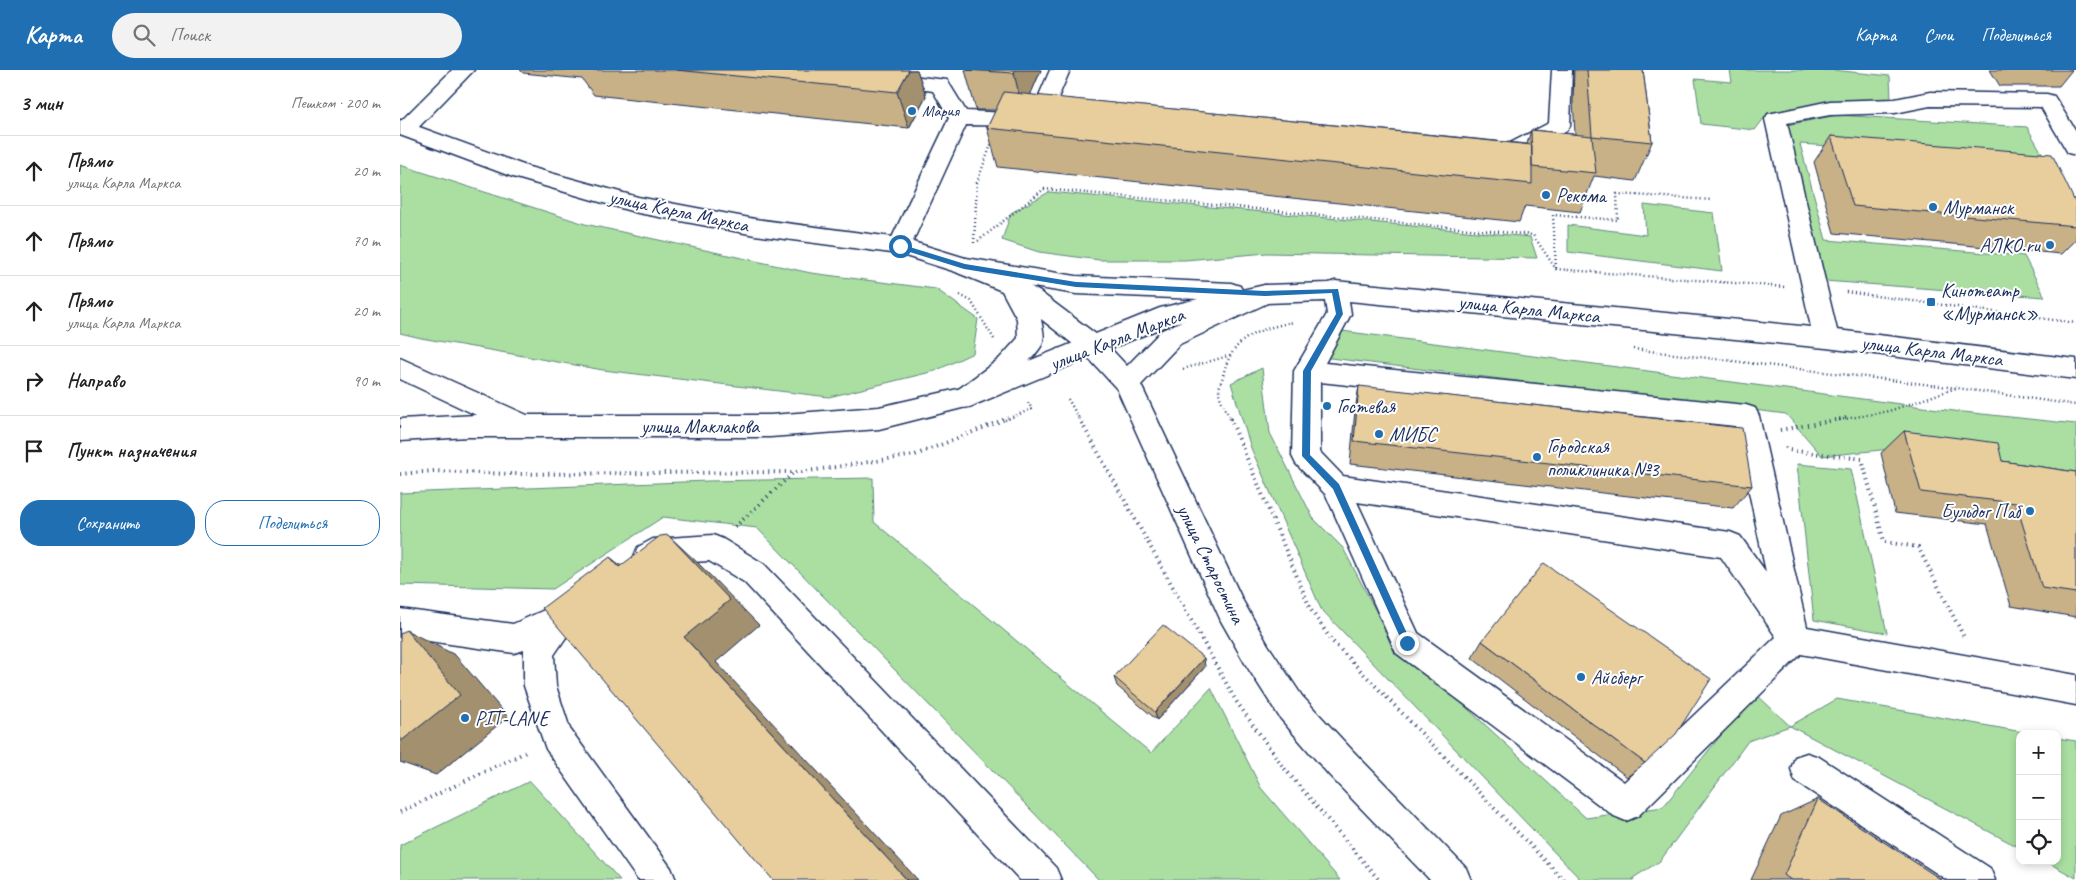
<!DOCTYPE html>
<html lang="ru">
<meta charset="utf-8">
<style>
body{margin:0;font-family:Caveat,sans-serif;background:#f2f2f2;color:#202124}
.controls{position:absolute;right:15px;bottom:15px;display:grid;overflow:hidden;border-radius:10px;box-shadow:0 2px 8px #0003}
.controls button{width:45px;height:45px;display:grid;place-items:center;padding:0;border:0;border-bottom:1px solid #e0e0e0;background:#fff;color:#202124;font:25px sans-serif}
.stop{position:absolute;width:15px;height:15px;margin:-11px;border:4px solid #1f6fb2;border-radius:50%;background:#fff}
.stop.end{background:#1f6fb2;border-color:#fff;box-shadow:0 1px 5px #0008}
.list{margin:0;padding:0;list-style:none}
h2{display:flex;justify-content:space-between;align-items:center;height:65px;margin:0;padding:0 20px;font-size:21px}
h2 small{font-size:16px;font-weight:400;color:#757577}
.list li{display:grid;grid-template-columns:32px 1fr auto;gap:15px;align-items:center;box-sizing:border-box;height:70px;padding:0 20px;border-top:1px solid #e0e0e0}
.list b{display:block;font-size:19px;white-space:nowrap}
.list p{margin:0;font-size:16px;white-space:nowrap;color:#757577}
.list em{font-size:16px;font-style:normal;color:#757577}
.actions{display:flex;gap:10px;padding:15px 20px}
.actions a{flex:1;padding:11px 0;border:1px solid #1f6fb2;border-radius:20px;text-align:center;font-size:18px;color:#1f6fb2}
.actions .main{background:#1f6fb2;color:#fff}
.icon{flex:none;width:28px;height:28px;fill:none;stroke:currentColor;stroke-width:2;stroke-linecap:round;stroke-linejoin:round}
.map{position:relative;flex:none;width:1676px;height:810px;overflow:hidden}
header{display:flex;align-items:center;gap:30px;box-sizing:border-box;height:70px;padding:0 25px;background:#1f6fb2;color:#fff}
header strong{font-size:24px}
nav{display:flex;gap:28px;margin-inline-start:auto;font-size:18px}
.search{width:350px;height:45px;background:#f2f2f2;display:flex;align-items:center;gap:12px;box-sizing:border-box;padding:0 18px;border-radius:28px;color:#757577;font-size:19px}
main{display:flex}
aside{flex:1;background:#fff}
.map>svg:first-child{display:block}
</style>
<header>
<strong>Карта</strong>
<div class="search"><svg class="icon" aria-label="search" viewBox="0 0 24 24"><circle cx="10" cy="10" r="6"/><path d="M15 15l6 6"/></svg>Поиск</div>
<nav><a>Карта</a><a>Слои</a><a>Поделиться</a></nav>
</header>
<main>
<aside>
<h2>3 мин<small>Пешком · 200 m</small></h2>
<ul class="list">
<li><svg class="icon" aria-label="ahead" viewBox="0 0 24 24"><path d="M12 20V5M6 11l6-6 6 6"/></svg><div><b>Прямо</b><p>улица Карла Маркса</p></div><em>20 m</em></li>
<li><svg class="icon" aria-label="ahead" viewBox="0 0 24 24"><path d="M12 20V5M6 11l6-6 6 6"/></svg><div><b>Прямо</b></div><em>70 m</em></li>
<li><svg class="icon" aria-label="ahead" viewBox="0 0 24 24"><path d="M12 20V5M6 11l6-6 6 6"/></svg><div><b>Прямо</b><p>улица Карла Маркса</p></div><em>20 m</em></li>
<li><svg class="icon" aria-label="right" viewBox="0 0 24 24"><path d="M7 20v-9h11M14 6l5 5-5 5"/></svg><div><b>Направо</b></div><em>90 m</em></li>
<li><svg class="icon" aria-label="arrive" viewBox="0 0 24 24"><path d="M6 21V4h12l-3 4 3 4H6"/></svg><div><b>Пункт назначения</b></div></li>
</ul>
<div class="actions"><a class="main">Сохранить</a><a>Поделиться</a></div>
</aside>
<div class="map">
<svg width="1676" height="810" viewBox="0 0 1676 810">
<rect width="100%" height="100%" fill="#fff"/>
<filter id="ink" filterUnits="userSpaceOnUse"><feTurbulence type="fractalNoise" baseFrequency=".02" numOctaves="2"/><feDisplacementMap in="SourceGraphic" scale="10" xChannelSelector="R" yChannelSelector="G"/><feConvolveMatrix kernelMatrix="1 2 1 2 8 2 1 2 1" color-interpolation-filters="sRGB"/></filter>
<g filter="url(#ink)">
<path fill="#aadfa1" stroke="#628780" d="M1330,0H1433L1490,6L1491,30L1429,32L1368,43L1355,60L1301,54L1295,9L1332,12Z
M1437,45L1627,57L1646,90L1400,74L1426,170L1624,186L1645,227L1424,211L1387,55Z
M0,95L185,154L411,203L536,219L578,249L573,283L535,301L429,327L203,300L21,268L0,263Z
M649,122L1130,167L1137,188L867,183L785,190H699L639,182L602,170L611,143Z
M1244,135L1314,143L1322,201L1168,182V155L1246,165Z
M934,260L1554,341L1676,354V414L1540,374L1422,386L1386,344L922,287Z
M862,298L870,363L913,448L943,478L989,566L1186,748L1263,737L1355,623L1390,656L1437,629L1634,664H1620V778L1390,656L1348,671L1260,791L1233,808L1234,810H1181L921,539L851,378L831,313Z
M1397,394L1451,399L1487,563L1414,550Z
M473,408L474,452L751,683L811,618L861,718L940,810H699L357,458L263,447L153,519L0,515V423L308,411Z
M1657,668L1676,671V808L1645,791H1657Z
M130,711L220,810H0V775Z"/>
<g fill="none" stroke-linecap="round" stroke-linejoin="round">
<g stroke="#1b2f5e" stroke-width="3">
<path id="minor" d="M52,0H74L12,64L5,66L0,65V52Z
M650,0H670L646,56L639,58L632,56L566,55L508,182L500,184L492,182L488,176L549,48L533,21L478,13L475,9L478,5L485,3L547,10L566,41L631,44Z
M1152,0H1172L1170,56L1166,61L1101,96L1093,98L1085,96L1082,91L1085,86L1149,53Z
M1530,22L1647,24L1654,26L1676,61V85L1668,83L1641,37L1530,36L1495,43L1430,45L1387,53L1437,260L1676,289V309L1426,278L949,231L951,244L925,293L1346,335L1355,338L1359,346L1407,557L1676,605V635L1401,584L1238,746L1226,751L1214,746L996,583L926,425L896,394L892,386L894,301L927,244L925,231L865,233L773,253L574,335L479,359L370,367H68L0,371V349L76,345L0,309V288L127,345H370L479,337L562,318L760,238L798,229L676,224L566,206L558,203L554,197L558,191L566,188L676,206L831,213L840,216L842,220L865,215L929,213L935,211L1411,257L1365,49L1368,44L1430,31L1495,29ZM920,312L1335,356L1366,502L1340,466L1330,462L943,406L920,382ZM957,432L1321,487L1376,567L1224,712L1018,563Z
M313,465L323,469L364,494L656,798L661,810H620L344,512L309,491L259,494L248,499L238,495L234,486L238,477L253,469Z
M183,515L194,519L198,529L194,539L173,557L154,585L156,616L170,659L271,798L276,810H238L146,679L124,616V580L114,583L0,567V539L113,554L151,537L172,519Z
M1407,683L1419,687L1590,798L1595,810H1547L1395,711L1391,699L1395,687Z"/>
</g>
<g stroke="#1b2f5e" stroke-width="3">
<path id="major" d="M0,50L129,97L238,127L355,149L500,168L572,190L618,209L640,222L701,268L727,296L762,260L856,218L865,215L874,218L877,224L874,230L780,274L741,315L843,531L868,575L902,626L953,681L1066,798L1071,810H1030L929,705L880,648L846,595L821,551L717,319L683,282L641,249C642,256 645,266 643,272C638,288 590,327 574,335C567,339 563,338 556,335L552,328L556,321L599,289L618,268L617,249L602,221L556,202L499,184L355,165L238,143L113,107L0,65Z"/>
</g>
<path stroke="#1b2f5e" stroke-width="2.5" stroke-dasharray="1 3" stroke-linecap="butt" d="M578,171L644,119L1133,165L1156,199L1385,217
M574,173L577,112L592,72
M1156,198L1153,145L1218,150L1217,124L1312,130
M1446,222L1676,253
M560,225L571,231L594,269
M1233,279L1557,318L1676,335
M783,299L828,286
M668,329L680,350
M605,350L632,339L627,331
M831,350C827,342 819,329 819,321C819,316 822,310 823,306C831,267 859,259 894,252
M1439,350L1489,341L1556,318"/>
<path stroke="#1b2f5e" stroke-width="4" stroke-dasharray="1 4.5" stroke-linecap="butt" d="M679,348L836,631L884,698L979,810
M830,348L911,540L932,571L1164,810
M1380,360L1446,348
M1386,377L1388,380L1462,389L1484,472L1518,477L1564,567
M0,404L34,401L109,404L402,402L515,385L608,348
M335,457L393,403
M0,742L128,681"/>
<use href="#minor" fill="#fff" fill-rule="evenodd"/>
<use href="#major" fill="#fff" fill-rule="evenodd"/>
</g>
<path fill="#c8b187" stroke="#1b2f5e" d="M120,0H517L526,26L509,58L194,25L182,9L123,3Z
M565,0H641L630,25L1127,74L1131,60L1175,64L1173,31L1174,0H1243L1252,72L1235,111L1194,106L1180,142L1125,136L1119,152L598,97L587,58L596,40H576Z
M1590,0H1672L1659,16H1600Z
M1431,66L1676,134V169L1661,184L1434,163L1414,92Z
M959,316L1352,416L1333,438L950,394L955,340Z
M1504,361L1602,391L1676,402V547L1611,536L1587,454L1495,443L1481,383Z
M1082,571L1245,693L1227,707L1072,588Z
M805,597L757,650L717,616L714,607Z
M1418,729L1542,810H1351L1381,746Z"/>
<path fill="#a2906e" stroke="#1b2f5e" d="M509,0H517L526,26L509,58L497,22Z
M615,0H641L623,42L614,3Z
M268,465L299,494L359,555L316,592L518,810H507L284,567Z
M210,487L245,515L219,497Z
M6,560L55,585L108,647L36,705L0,692V672Z
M804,588L805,597L757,650L755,642Z"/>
<path fill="#e8ce9d" stroke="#1b2f5e" d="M276,0H509L497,22Z
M565,0H615L614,3Z
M1187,0H1243L1252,72L1192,66Z
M604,22L1132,75V114L587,58Z
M1131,60L1192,66L1196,103L1132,97Z
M1431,66L1652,84L1676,134V156L1453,136Z
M959,316L1342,358L1352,416L954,371Z
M1504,361L1598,373L1602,391L1676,402V523L1642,518L1616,433L1521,422Z
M268,465L330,530L284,567L507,810H373L142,538L210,487L219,497L260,466Z
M1144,493L1311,609L1276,664L1245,693L1082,571Z
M763,555L804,588L755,642L714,607Z
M6,560L60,625L0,672V564Z
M1418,729L1542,810H1391L1384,805Z"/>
</g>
<path fill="#1f6fb2" d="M500,174L565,194L676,212L865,221L938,219L943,244L911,301L910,385L939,414L1010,570V576H1004L933,419L902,386L903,301L936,244L932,223L865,226L676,217L564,199L497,178L496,176Z"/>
<g fill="#1f6fb2" stroke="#fff" stroke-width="2">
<circle cx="512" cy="41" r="5"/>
<circle cx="1146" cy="125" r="5"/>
<circle cx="1533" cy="137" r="5"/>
<circle cx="1650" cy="175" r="5"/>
<rect x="1526" y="227" width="10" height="10" rx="2.5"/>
<circle cx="927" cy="336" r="5"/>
<circle cx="979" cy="364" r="5"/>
<circle cx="1137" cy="387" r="5"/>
<circle cx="1630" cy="441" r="5"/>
<circle cx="1181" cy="607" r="5"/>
<circle cx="65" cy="648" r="5"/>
</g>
<g text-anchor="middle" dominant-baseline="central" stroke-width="4" stroke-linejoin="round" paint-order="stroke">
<g font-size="16" fill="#1b2f5e" stroke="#fff" text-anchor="start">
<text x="522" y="41">Мария</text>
</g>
<g font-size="20" fill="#1b2f5e" stroke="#fff" text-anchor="start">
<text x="1156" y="125">Рекома</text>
<text x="1543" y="137">Мурманск</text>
<text x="1640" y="175" text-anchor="end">АЛКО.ru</text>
<text x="1541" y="220">Кинотеатр<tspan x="1541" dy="23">«Мурманск»</tspan></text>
<text x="937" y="336">Гостевая</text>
<text x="989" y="364">МИБС</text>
<text x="1147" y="376">Городская<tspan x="1147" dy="23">поликлиника №3</tspan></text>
<text x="1620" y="441" text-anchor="end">Бульдог Паб</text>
<text x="1191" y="607">Айсберг</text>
<text x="75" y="648">PIT-LANE</text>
</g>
<g font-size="20" fill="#1b2f5e" stroke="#fff">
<text transform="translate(279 141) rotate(12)">улица Карла Маркса</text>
<text transform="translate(1129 239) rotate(6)">улица Карла Маркса</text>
<text transform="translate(717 269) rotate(-21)">улица Карла Маркса</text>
<text transform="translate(1532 281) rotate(7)">улица Карла Маркса</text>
<text x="300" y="356">улица Маклакова</text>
<text transform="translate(811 494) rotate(64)">улица Старостина</text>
</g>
</g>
</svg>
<div class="controls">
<button>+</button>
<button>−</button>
<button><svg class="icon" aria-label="locate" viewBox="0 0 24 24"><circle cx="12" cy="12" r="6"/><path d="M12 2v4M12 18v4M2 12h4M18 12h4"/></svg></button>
</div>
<div class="stop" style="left:500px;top:176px"></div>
<div class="stop end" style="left:1007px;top:573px"></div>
</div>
</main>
